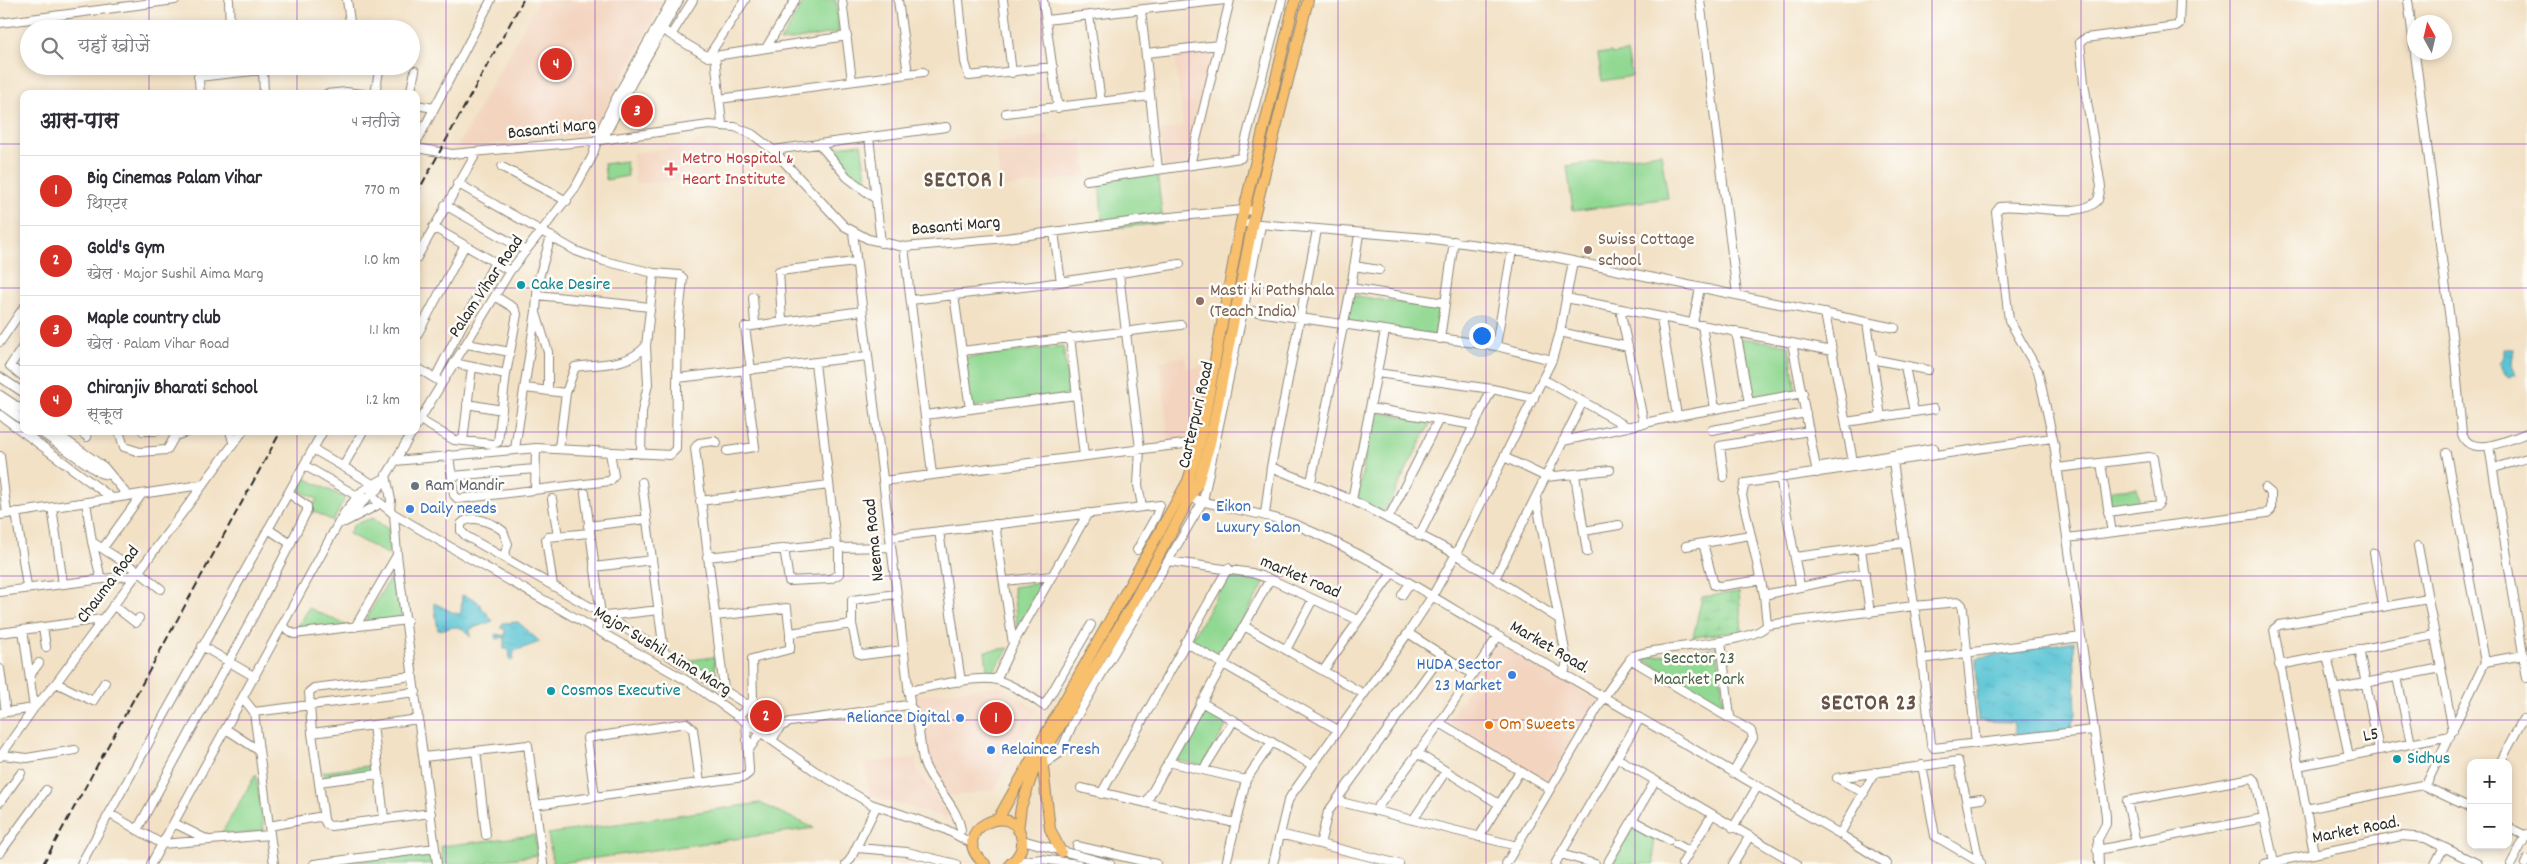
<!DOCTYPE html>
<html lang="hi">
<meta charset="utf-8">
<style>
body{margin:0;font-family:Dekko,"Playpen Sans Deva",sans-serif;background:#f7f7f7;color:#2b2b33}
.controls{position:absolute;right:15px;bottom:15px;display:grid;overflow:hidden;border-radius:10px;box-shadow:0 2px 8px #0003}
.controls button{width:45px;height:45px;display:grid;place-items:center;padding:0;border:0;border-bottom:1px solid #e1e1e2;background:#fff;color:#2b2b33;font:25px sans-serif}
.compass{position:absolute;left:2407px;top:15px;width:45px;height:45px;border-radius:50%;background:#fff;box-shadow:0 2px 8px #0003;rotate:352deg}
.you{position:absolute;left:1481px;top:335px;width:18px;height:18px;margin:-12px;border:4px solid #fff;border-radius:50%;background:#1a73e8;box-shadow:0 0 0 8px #1a73e833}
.badge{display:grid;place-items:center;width:32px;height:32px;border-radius:50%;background:#d93025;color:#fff;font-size:16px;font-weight:700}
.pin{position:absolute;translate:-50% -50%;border:2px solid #fff;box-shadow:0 1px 5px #0006}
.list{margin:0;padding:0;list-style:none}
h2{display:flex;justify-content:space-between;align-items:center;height:65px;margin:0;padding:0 20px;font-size:21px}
h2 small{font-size:16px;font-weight:400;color:#7c7c81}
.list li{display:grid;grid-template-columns:32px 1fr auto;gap:15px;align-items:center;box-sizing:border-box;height:70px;padding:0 20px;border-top:1px solid #e1e1e2}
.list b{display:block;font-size:19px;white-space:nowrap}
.list p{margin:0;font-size:16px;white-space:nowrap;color:#7c7c81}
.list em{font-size:16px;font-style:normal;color:#7c7c81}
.icon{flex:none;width:28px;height:28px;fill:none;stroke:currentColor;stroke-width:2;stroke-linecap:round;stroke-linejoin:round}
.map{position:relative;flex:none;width:2527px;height:864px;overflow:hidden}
.search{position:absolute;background:#fff;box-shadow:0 2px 8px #0003;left:20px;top:20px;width:400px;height:55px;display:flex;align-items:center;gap:12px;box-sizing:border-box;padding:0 18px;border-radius:28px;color:#7c7c81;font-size:19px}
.panel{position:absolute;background:#fff;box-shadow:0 2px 8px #0003;left:20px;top:90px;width:400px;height:345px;border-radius:10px}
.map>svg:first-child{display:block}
</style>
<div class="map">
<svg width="2527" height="864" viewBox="0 0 2527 864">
<defs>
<pattern id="wetland-marsh" width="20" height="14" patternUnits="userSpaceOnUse" patternTransform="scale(1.25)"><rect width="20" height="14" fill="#91d892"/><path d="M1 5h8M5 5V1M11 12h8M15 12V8" fill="none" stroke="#7dba7e"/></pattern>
<pattern id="water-ripples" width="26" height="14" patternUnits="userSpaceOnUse" patternTransform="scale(1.25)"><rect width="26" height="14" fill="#5bc5d5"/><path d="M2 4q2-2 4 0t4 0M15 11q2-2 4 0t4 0" fill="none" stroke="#4fa9b7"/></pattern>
</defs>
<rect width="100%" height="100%" fill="#fdfcf7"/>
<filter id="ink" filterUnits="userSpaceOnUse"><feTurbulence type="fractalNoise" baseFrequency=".02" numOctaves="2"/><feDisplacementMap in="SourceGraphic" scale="10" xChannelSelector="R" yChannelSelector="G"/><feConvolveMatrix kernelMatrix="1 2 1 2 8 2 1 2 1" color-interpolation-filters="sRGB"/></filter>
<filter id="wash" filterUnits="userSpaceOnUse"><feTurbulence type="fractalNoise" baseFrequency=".0096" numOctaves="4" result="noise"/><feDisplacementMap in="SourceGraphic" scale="20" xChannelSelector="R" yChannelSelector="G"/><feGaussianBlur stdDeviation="1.12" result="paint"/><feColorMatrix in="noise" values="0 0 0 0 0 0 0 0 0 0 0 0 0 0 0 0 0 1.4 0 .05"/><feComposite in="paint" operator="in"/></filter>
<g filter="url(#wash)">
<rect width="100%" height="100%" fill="#f2e1c5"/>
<path fill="#f3d4bf" d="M539,0H664L592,133L457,148Z
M1213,51L1186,165L1164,168L1159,131L1183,126L1175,55Z
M1048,136L1049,143L1082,139L1087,176L1001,188L995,143Z
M703,140L707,149L711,147L718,149V154L713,159L706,157L709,179L635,184L633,153L686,146Z
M1185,357L1187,368L1205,366L1189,440L1169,442L1160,361Z
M1498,641L1598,701L1548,783L1448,722Z
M998,686L1037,709L994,790L944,797L924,764L914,696Z
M917,758V770L951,819L870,796L865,763Z"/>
<path fill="#91d892" stroke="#5e825e" d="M805,0H836L839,32L780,42Z
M1611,52L1612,54L1627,52L1632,76L1602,81L1598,54Z
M861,144L868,189C852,180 837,164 828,148Z
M1661,153L1668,198L1573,211L1567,166Z
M626,161L628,176L606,180L604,164Z
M1157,171L1163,223L1103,229L1099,179Z
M1351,295L1439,309L1435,335L1346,321Z
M1741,338L1789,345L1796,392L1750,400Z
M1063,346L1069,395L970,407L964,358Z
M1374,412L1431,422L1384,513L1357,499Z
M303,477L345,498L333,521L311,510L317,499L297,489Z
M2137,488L2140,505L2112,509L2109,490Z
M373,518L389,530V555L349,534L354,524Z
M395,569L402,618L364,623Z
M1229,574L1265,582L1221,658L1191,640Z
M1044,582L1017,630L1013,587Z
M309,608L348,626L294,633Z
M1009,648L988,679L985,651Z
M1717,648L1724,708L1642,658Z
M714,657L717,683L684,661Z
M1203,706L1229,721L1203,766L1172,759Z
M375,765L376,772L324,779L323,772Z
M256,774L264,831L220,836Z
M760,803L814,828L553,864L548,834Z
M1633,825L1653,836L1654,864H1611Z
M535,835L537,855L488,862V864H443L441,846Z
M432,852L433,864H338Z"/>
<path fill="url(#wetland-marsh)" stroke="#5e825e" d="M1739,592L1742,631L1693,637L1702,597Z"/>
<path fill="url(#water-ripples)" stroke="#437880" d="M2503,349H2514L2512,362L2517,374L2509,377L2505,374L2500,362L2503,360Z
M462,595L476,600L493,621L470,629V637C461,622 453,628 438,630L434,603L454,613L461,614Z
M518,622L540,642L514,651L513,660H510L509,649H504V637L496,639V634L505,636V629L500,628L503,623Z
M2074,641L2076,715L2068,732L2017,739L2013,722L1978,721L1976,658Z"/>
</g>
<g filter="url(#ink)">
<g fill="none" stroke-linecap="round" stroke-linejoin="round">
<g stroke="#8e8678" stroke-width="10">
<path id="minor" d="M229,0L230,29
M347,0L351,29
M842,0L852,81
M898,0L908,74
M959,0L965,62L969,76L1053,67
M1003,0L1012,73
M1043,0L1058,108
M1700,0L1737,294
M2408,0L2455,358L2462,434C2470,459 2511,439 2527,433
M1141,10L1158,169
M1089,15L1101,102
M1046,20L1225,0
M0,23L175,0
M661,29L708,57L847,36
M671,35L693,0
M766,48L795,0
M1146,53L1219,45
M715,56L722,124
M708,57L745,0
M198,66L200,94
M263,70L264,94
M198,77L288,67
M326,94L346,92L363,94
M375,94L379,71
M410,94L415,71
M719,99L923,72
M416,105L434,108
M1006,113L1150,96
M869,137L881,243
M599,140L605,135L633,81L679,0
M416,143L491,0
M819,144L847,177L876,199
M416,148L452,154L593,141L709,125L735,127L752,134L773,150L844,226L868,239L904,247L1006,238L1160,218L1244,210L1255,211
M773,150L946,127
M1190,165L1230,0
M502,167L567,201
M1087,180L1241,158L1282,0
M445,205L526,251
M1247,223L1426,238L1529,252L1895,328
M433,227L510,271
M853,232L910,702L908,705
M1054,232L1061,282
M904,247L932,474
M416,259L477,152
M1354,266L1379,270
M1119,274L1140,449L1138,485L1142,506
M1351,288L1445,303
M537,295L650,307
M954,295L970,409
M753,297L755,324
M1566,298L1832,351
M911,300L1040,285L1180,264
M1620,309L1644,424
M1244,310L1496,346L1552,360
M536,313L548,352V391
M1825,313L1854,467
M1661,318L1677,416
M782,321L779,271L855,262
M1867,322L1881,417
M1693,323L1700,288
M1702,325L1715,409
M1736,331L1749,403
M1560,332L1628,347
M416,337L465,245
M1070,337L1084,456
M1440,339L1454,241
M0,342L24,307
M1792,343L1817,473
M467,344L510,352
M24,345L10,366L24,377
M1496,346L1512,250
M962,351L1181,325
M1872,359L1928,370
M454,363L506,374
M1905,366L1914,412
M416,367L439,381
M751,370L745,327L862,311
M1377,373L1492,389L1534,398
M0,377L24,393
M435,378L495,262
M678,378L867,356
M1543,379L1628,427
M525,388L566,393
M0,395L24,411
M0,404L24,421
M467,404L502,410
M1370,408L1474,425
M0,415L112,498
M925,415L1076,395
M420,420L454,440L493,444L498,442L506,374L517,314L514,308L495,296
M1846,422L1934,409
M416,426L510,271L575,188L592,157L600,132L615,100L672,0
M1712,430L1806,413
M39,431L100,473L109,475
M53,431L104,467L128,496
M80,431L87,437
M119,431L124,447L140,452L167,450L175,436L189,431
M143,431H156
M230,431L233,442
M463,441L472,367
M1563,441L1677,416L1803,393
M717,443L714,441L699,443L695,448L724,689
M2489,446L2527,678
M559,448L566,393L575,367C600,363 627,367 646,346
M313,449L376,486
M515,449L536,311L538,281L551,236
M727,451L755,447L745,371
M2446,453L2485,662
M641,454L642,412L648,384L646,346L654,273
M449,455L454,495L458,499L610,481L614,476L610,452
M0,456L7,514
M1504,457L1546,477L1610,470
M395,461L536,448L670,455L676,449L678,325L683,278L679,275L654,273L604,261L576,251L457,183
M1893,462L1922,659L1931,744L1934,748L2093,730
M2101,463L2111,527
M304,465L357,496L366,498
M343,467L363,431
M1271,467L1352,500L1456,554L1559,619
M1816,468L1934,448
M2057,468L2149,457L2153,458L2160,501L2158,505L2108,512
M2494,468L2527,458
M386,475L391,500L390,510
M1575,475L1587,552
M452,476L535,469
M1724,477L1720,446L1809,431
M1780,477L1800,586
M883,481L1184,444
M642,482L664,652
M1311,482L1351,288L1359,234
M535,490L536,448
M585,493L601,615L598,630
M371,495L379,488L413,431
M1186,496C1223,510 1262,511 1299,526C1370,556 1434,598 1500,637C1613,703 1726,769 1840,834L1887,864
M1536,498L1567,661L1564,674
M375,499L394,514L464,555L691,683L815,771L871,804L945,829L973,844
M552,499L558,536
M1352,500L1385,331
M700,501L829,485
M86,502L92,542L138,571L161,589
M52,507L63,584
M16,512L27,587
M394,514L397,555L437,864
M1265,514L1271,467L1317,230
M0,515L201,485
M1388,519L1439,419
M345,522L376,506
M341,523L366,499
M995,524L1013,644
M588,526L647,519
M268,529L291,544
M939,531L961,682
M1584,531L1619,525
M1419,536L1492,389
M890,537L1160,505L1156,516L1137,550
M2067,538L2267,513L2271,510V493L2265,488
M92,542L101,579
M1703,543L1714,585L1721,586L1761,580
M1686,546L1750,535
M2418,546L2453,731
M103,548L142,494
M784,548L789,581L830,579L839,574V548L836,543L815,363
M839,548L891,547
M1861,549L1870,613
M2374,553L2383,606
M504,556L508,544L503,531C493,523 472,513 461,524V531L466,536L606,616L749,706
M707,557L836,543
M1795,557L1903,543
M1168,561L1252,573L1270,579L1358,620
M594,567L652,560
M1495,579L1582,403
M1005,581L1052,576
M553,586L546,539L548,537L589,533
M0,592L135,575
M896,594L852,600V624L858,653L863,655L903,650
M1402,595L1410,583
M1764,595L1865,573
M113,605L136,623L139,618
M606,616L659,610
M715,616L787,608L790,633V649L752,659L753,700L739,717
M1767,625L1914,606L1959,602L1962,605L1963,610L1976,744
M1244,626L1364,694
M43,627L46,647
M283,627L294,634L407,620
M355,627L397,555
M0,633L102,619
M790,633L852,624
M1408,633L1472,674
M1721,641L1730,717
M1185,642L1338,730
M202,646L255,677
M2359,649L2379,750
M1286,650L1313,599
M2327,655L2349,756
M1630,659L1751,731L1753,738L1733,773
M1922,659L2081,637
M2279,665L2435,635
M0,669L6,712
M1323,671L1392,573
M30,675L39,663
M2397,677L2411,744
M996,680L1013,644L1088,513
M56,683L93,701L105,682
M2334,689L2441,668
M908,691C930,687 977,675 997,680C1014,685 1030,696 1044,706L1091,625
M243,698L254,712L274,864
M1201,702L1312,765
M908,705C921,712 919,749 924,763C933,787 957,805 961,830
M254,712L416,692
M0,713L34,708L23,630
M1440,723L1550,789
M373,725L384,818
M226,729L258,750
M312,733L419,719
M772,740L780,727L790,722L908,705
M476,751L486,835
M748,751L761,732
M1417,753L1499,804
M2,755L27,758L75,750
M0,757L34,708L56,683L243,431
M424,757L528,745L543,864
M1617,758L1797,864
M1168,762L1246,780
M2500,763L2523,719
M1922,765L1935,836L1981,863
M1041,766L1060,753L1073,723L1203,501L1261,226
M2298,766L2450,736
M1203,770L1234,720
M1837,778L1958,761L1979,861
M1837,778L1864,793
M319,782L379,774
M2426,785L2485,662L2524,655
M1081,788L1235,823
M1101,794L1228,568
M595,797L587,738L686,723L693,729L700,783
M1337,801L1517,846
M1967,801L1981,799
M0,802L21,773
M1146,803L1270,579
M535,805L744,777L749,773V769L746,722
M2306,809L2422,785L2471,808
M1375,811L1440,723L1498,636
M110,814L162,844L270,835
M324,819L312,733L309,692L314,688L413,676
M1413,820L1446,771
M1632,820L1669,840
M174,823L208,840
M269,826L318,817L323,818L327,825L331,826L431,813
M2508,827L2526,836
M1733,828L1757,787
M137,830L255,613L307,511V506L288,493
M1280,834L1399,864
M1840,834L1875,772
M1479,837L1520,771
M1022,840L1110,864
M2136,843L2127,801L2252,778L2256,782L2274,862
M1320,844L1328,812L1442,655
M1676,844L1689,851
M1077,846L1156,864
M857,848L907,852L956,864
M2097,850L2264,818
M0,853L46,790
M1561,854L1595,864
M2314,854L2274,629L2279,625L2428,599
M1014,862L1042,859L1078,864
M81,864L323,431
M151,864L344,513L362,491L383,479
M314,864L435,848
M846,864L850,860L876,807
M1226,864L1246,780L1272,742
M1273,864L1288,801L1292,794L1408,633L1433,595L1456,554L1552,360L1560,332L1573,261
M1506,864L1604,697L1633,656C1659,645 1752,645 1767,625L1764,595L1742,495L1745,483L2052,438
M1555,864L1640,718
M1607,864L1655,781
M1682,864L1712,815
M1733,864L1749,837
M2099,864L2098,839L2106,824V816L2054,444L2038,371L2009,320L1996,212L2000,207C2026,203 2079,221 2098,200L2101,187L2084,83L2080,42L2086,38L2176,26L2179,24L2180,0
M2264,864L2402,836L2425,838L2478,864
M2435,864L2444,847
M2511,864L2527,834
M2525,864L2527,860"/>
</g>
<g stroke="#8e8678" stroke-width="12">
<path id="major" d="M1042,759L1050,829L1061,852
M998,819L1188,481L1200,441L1241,222L1295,0
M1018,830L1021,807L1034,770L1133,603L1198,483L1210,443L1254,216L1308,0
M985,864C943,831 1017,796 1022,841C1023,850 1017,859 1010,864"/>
</g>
<use href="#minor" stroke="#fff" stroke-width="8"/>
<use href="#major" stroke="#f8bf6c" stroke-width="10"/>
<path stroke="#2b2b2b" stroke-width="2" stroke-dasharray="8 4" stroke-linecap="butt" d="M416,195L523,0
M43,864L281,431"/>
</g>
</g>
<path fill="none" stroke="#7b2cbf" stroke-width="1" stroke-opacity="0.55" d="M149,0V29M297,0V29M446,0V864M595,0V864M743,0V864M892,0V864M1041,0V864M1189,0V864M1338,0V864M1486,0V864M1635,0V864M1784,0V864M1932,0V864M2081,0V864M2230,0V864M2378,0V864M149,66V94M297,66V94M0,144H24M416,144H2527M0,288H24M416,288H2527M149,431V864M297,431V864M0,432H2527M0,576H2527M0,720H2527"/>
<path fill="#e0444e" stroke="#fdfcf7" stroke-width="2" d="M668.5 161.5h5v5h5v5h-5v5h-5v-5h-5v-5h5z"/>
<g fill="#8d6e63" stroke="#fdfcf7" stroke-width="2">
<circle cx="1588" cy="250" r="5"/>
<circle cx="1200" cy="301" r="5"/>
</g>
<g fill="#0f9aa8" stroke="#fdfcf7" stroke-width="2">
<circle cx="521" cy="285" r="5"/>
<circle cx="551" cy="691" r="5"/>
<circle cx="2397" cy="759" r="5"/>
</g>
<circle fill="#6b7280" stroke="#fdfcf7" stroke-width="2" cx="415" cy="486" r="5"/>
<g fill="#3f7fe0" stroke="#fdfcf7" stroke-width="2">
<circle cx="410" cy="509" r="5"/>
<circle cx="1206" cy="517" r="5"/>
<circle cx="1512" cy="675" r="5"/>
<circle cx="960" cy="718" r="5"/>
<circle cx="991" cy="750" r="5"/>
</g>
<circle fill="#e8710a" stroke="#fdfcf7" stroke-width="2" cx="1489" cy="725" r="5"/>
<g text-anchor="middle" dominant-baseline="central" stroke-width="5" stroke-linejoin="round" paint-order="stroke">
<g font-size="18" fill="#2b2b2b" stroke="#fdfcf7">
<text transform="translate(552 130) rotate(-6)">Basanti Marg</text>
<text transform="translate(956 227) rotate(-5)">Basanti Marg</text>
<text transform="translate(487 287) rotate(-56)">Palam Vihar Road</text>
<text transform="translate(1197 415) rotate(-77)">Carterpuri Road</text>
<text transform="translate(875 540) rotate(-96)">Neema Road</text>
<text transform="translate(1300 578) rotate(23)">market road</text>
<text transform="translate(109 585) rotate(-53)">Chauma Road</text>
<text transform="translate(1549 648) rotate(30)">Market Road.</text>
<text transform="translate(662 652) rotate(31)">Major Sushil Aima Marg</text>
<text transform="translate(2371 736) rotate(-11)">L5</text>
<text transform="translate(2356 831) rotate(-11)">Market Road.</text>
</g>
<g font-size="18" fill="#be3a42" stroke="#fdfcf7" text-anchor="start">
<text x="682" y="159">Metro Hospital &amp;<tspan x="682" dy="21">Heart Institute</tspan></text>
</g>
<g font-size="18" fill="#785e54" stroke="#fdfcf7" text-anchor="start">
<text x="1598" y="240">Swiss Cottage<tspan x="1598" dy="21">school</tspan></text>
<text x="1210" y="291">Masti ki Pathshala<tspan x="1210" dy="21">(Teach India)</tspan></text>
</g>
<g font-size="18" fill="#0d838f" stroke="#fdfcf7" text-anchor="start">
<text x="531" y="285">Cake Desire</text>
<text x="561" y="691">Cosmos Executive</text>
<text x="2407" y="759">Sidhus</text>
</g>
<g font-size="18" fill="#5b616d" stroke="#fdfcf7" text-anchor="start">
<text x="425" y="486">Ram Mandir</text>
</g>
<g font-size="18" fill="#366cbe" stroke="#fdfcf7" text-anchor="start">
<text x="1216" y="507">Eikon<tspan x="1216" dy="21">Luxury Salon</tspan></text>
<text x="420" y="509">Daily needs</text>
<text x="1502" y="665" text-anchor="end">HUDA Sector<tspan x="1502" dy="21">23 Market</tspan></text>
<text x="950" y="718" text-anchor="end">Reliance Digital</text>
<text x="1001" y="750">Relaince Fresh</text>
</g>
<g font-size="18" fill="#4a5f4a" stroke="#fdfcf7">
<text x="1699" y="659">Secctor 23<tspan x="1699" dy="21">Maarket Park</tspan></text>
</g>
<g font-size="18" fill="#c56008" stroke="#fdfcf7" text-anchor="start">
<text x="1499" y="725">Om Sweets</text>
</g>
<g font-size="22" font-weight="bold" letter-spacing="1" fill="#675348" stroke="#fdfcf7">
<text x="964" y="181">SECTOR 1</text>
<text x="1869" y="704">SECTOR 23</text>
</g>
</g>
</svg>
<div class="controls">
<button>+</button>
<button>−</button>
</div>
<svg class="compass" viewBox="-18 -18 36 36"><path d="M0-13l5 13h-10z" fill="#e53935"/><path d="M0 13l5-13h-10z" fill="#7c7c81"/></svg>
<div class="you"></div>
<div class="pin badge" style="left:996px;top:718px">1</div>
<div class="pin badge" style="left:766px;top:716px">2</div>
<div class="pin badge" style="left:637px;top:111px">3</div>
<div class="pin badge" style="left:556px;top:64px">4</div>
<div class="search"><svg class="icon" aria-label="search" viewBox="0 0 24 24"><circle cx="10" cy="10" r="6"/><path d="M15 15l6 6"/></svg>यहाँ खोजें</div>
<section class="panel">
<h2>आस-पास<small>4 नतीजे</small></h2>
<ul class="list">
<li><span class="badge">1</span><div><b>Big Cinemas Palam Vihar</b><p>थिएटर</p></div><em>770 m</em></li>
<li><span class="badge">2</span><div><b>Gold's Gym</b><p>खेल · Major Sushil Aima Marg</p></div><em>1.0 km</em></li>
<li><span class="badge">3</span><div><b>Maple country club</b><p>खेल · Palam Vihar Road</p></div><em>1.1 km</em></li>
<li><span class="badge">4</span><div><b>Chiranjiv Bharati School</b><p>स्कूल</p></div><em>1.2 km</em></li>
</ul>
</section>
</div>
